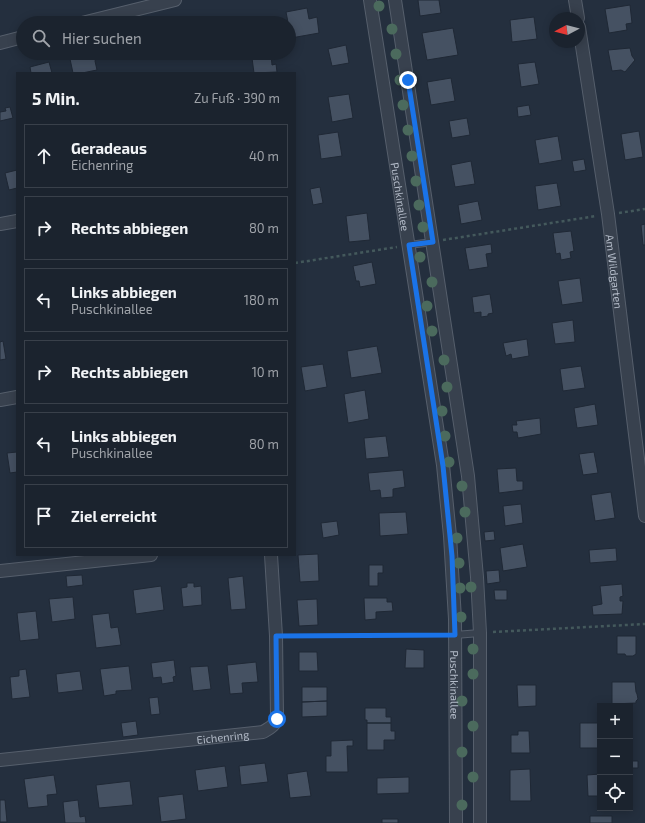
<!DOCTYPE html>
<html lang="de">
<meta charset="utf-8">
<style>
body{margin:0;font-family:"Exo 2",sans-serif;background:#242b36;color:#f1f3f6}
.controls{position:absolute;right:12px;bottom:12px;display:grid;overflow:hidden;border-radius:0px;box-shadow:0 2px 10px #0003}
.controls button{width:36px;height:36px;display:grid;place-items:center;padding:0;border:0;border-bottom:1px solid #39404a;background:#1b232e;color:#f1f3f6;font:20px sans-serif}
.compass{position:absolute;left:549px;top:12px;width:36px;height:36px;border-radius:50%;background:#1b232e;box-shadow:0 2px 10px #0003;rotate:263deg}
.stop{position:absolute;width:12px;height:12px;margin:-9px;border:3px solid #1a73e8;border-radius:50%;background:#fff}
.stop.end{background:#1a73e8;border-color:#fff;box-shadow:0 1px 4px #0008}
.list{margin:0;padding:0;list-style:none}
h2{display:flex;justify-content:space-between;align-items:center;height:52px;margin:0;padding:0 16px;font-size:17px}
h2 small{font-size:13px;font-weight:400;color:#a0a4aa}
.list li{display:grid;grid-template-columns:26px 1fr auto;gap:12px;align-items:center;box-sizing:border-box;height:64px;margin:0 8px 8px;padding:0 8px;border:1px solid #39404a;border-radius:0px}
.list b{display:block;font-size:15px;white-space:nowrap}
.list p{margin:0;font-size:13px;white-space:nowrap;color:#a0a4aa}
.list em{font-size:13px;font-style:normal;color:#a0a4aa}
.icon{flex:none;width:22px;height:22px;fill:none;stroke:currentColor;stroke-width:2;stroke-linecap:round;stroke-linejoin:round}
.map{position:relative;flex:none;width:645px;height:823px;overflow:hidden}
.search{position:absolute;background:#1b232e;box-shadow:0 2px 10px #0003;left:16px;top:16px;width:280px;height:44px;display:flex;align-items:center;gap:10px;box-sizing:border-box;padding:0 14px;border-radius:22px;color:#a0a4aa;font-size:15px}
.panel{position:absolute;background:#1b232e;box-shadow:0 2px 10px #0003;left:16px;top:72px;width:280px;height:484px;border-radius:0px}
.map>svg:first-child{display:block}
</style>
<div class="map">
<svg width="645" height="823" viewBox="0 0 645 823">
<rect width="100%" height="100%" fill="#242f3e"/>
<path fill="#455162" stroke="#1f2835" d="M418,0H439L441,13L420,16Z
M630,5L632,23L626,24L627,30L609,33L605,9Z
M307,8L309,19L317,17L319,33L291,38L286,12Z
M534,17L537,39L512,42L510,20Z
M453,28L458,55L427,60L422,33Z
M346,45L349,63L332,66L328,49Z
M630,48L632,56L635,60L625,72L621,70L612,71L608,50Z
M73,53H95L96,58L95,61L97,70L82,73H73L70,59L74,58Z
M257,53H275L271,54L272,65L276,64L277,72L254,73L252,58L257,57Z
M49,62L52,73H31L30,67Z
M535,62L539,84L521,87L518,64Z
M451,78L455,101L431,105L427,82Z
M349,94L353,118L332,122L328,97Z
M529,105L531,115L518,117L517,107Z
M10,107L13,118L0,121V112L6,111L5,108Z
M467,118L470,135L452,138L449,121Z
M639,131L643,157L625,160L621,134Z
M338,132L342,156L321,159L318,135Z
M558,136L562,160L539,164L535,140Z
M584,159L586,170L574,172L572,161Z
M471,161L475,184L455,187L451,165Z
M17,170V188L9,190L5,173Z
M557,183L561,206L538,210L535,186Z
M320,187L323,203L313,205L310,189Z
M478,201L482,220L461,224L458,205Z
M367,213L370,240L349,242L346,216Z
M645,224V245H643L641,225Z
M571,231L574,251L570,252L571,258L561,260L560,253L556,254L553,233Z
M491,244L492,253L486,254L488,267L469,270L465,248Z
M372,262L376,284L360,287L359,281H356L353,266Z
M580,278L583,302L562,305L558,281Z
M490,294L493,313L488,314V316L481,317V312L474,313L472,297Z
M573,320L575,342L555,344L552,323Z
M527,339L529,356L512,359L511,354L506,356L503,343Z
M3,341L6,359L0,360V342Z
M377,346L382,373L351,378L347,351Z
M323,364L327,387L305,391L301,367Z
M581,366L585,388L563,391L560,369Z
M365,390L369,419L348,423L344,394Z
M595,404L598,425L577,428L574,408Z
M540,418L541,434L518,438L517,432H513L512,425H517L516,421Z
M386,436L389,457L366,459L364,438Z
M17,452V472L10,473L7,453Z
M594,452L598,473L583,475L579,454Z
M516,468L517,481H523V490L499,493L497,469Z
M403,470L405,487L393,489V497L381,498L380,490L370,491L368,473Z
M611,492L615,518L595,521L591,495Z
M521,504L523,523L505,526L503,506Z
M406,512L408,534L380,536L379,513Z
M337,521L339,535L323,538L321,523Z
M494,531L495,540L485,541L484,532Z
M523,544L527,567L503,571L500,548Z
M616,548L617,561L590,563L589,550Z
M318,554L319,581L300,582L298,555Z
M369,565H383V573H378V586H369Z
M499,570L500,582L487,584L486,571Z
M82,575L83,585L67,587L66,576Z
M243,576L246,609L231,610L228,578Z
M187,583H194V587L201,586L202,605L183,607L181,588L187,587Z
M622,584L623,596L620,597V601H623L622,614L593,615L592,606L602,604L600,586Z
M161,586L164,610L136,614L133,590Z
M494,590H507V600H495Z
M73,597L75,619L52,622L49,599Z
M364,598H387V602H392L393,611L376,612V619L365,620Z
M317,599L318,625L299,626L297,600Z
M36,611L39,639L20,641L17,613Z
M109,613L111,628L118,627L121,645L96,648L92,615Z
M617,636H636V654L633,656H626L625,654H617Z
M406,649L424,650V668H405Z
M299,652H317L318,671H299Z
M174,660L176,676L173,677L174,682L162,684L161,677L153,678L151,663Z
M256,662L258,682L242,683L243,693L230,694L227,665Z
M129,666L132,690L116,691V694L104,696L100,669Z
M208,666L211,689L193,691L190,667Z
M26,669L30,697L12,699L10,677L19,676V670Z
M80,671L83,690L58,693L56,674Z
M612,682H635L636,692L637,694L638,699L636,701V703L612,704Z
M517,685H536V706L518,707Z
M302,687H327V701L302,702Z
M158,697L160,714L151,715L149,698Z
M327,701V716L302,717V702Z
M365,708H386V717H391V723H367V720H365Z
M136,721L138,735L123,737L121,723Z
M367,723H391V731H395V740H384V750H367Z
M580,723H600V748H580Z
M518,731H529L530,753H511V735H518Z
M353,740V746H347L348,772H326V756H331V741Z
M630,761H638V768H630Z
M265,763L268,782L241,785L239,766Z
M225,766L228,787L198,791L195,770Z
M530,769L531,801H510V770Z
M307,771L311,796L290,798L287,774Z
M600,774V796H588L587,775Z
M54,775L57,794L47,795L48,806L28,808L24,779Z
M409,777V793L377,794V778Z
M130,781L133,805L99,808L96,785Z
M183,794L186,819L161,822L158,797Z
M0,800H5L7,822H0Z
M78,800L80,817L85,816L86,823H65L63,802Z
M590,816H612V823H590Z
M382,819H398V823H382Z"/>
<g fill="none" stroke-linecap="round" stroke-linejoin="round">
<g stroke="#565f6c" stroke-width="8">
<path id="lane" d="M409,245L433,242
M455,635L480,633"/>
</g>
<g stroke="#565f6c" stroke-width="14">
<g id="street">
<path id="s1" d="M370,0L443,465L450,536L455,619L456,823"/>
<path d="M395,0L468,476L477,577L480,633V823"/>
<path d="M575,0L578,18"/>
<path d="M82,23L175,0"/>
<path id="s2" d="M579,27L608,214L645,516"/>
<path d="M0,43L23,37"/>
<path d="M0,224L17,221"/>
<path d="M0,400L17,397"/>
<path d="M0,571L151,555"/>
<path id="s3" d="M0,760L263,732C270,728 276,725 277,716L276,636L271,555"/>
</g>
</g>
<path stroke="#44595c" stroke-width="2.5" stroke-dasharray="3 3" stroke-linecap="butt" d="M619,213L645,209
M443,240L596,216
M295,263L397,247
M493,632L645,624
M288,636L443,635"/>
<use href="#lane" stroke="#38414e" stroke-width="6"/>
<use href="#street" stroke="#38414e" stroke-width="12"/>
</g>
<g fill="#4b6a5d">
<circle cx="379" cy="6" r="5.5"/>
<circle cx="392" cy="29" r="5.5"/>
<circle cx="396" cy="54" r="5.5"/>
<circle cx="400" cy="80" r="5.5"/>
<circle cx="403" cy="105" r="5.5"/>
<circle cx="408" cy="130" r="5.5"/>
<circle cx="412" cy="156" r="5.5"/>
<circle cx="416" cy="181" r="5.5"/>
<circle cx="419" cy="205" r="5.5"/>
<circle cx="423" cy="227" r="5.5"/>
<circle cx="420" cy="257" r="5.5"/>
<circle cx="432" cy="282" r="5.5"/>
<circle cx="427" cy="306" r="5.5"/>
<circle cx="432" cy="331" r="5.5"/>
<circle cx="444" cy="360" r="5.5"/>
<circle cx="447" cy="387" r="5.5"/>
<circle cx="442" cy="411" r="5.5"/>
<circle cx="445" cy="436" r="5.5"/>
<circle cx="449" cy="462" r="5.5"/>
<circle cx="462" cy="486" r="5.5"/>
<circle cx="465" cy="512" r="5.5"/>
<circle cx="457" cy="538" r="5.5"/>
<circle cx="459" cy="563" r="5.5"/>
<circle cx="471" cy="587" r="5.5"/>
<circle cx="460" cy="588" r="5.5"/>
<circle cx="461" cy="617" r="5.5"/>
<circle cx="473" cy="649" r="5.5"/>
<circle cx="473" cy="674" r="5.5"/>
<circle cx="462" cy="701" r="5.5"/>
<circle cx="473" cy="726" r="5.5"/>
<circle cx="462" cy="752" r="5.5"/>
<circle cx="473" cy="777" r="5.5"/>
<circle cx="462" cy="805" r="5.5"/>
</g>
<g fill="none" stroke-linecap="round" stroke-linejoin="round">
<path stroke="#1a73e8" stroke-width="5" d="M277,719L276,636L455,635L452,556L443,466L409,245L433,242L408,80"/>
</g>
<g text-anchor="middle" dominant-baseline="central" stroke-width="3" stroke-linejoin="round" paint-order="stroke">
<g font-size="11" fill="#b4bcc9" stroke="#1d2633">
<text stroke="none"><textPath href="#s1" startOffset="199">Puschkinallee</textPath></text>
<text stroke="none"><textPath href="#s2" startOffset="247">Am Wildgarten</textPath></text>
<text stroke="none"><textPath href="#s1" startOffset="691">Puschkinallee</textPath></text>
<text stroke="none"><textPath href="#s3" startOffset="224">Eichenring</textPath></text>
</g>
</g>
</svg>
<div class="controls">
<button>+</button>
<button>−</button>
<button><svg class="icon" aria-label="locate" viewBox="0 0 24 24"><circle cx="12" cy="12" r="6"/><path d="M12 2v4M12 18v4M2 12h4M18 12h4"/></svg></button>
</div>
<svg class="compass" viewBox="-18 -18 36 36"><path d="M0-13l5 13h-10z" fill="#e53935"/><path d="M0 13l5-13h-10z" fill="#a0a4aa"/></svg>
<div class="stop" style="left:277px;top:719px"></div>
<div class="stop end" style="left:408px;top:80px"></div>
<div class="search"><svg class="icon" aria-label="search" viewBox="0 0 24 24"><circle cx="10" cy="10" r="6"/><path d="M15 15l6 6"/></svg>Hier suchen</div>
<section class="panel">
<h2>5 Min.<small>Zu Fuß · 390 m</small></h2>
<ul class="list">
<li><svg class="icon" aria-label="ahead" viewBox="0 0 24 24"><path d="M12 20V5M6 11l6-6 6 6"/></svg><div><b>Geradeaus</b><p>Eichenring</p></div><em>40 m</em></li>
<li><svg class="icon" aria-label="right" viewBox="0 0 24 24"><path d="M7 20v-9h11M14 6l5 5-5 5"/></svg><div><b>Rechts abbiegen</b></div><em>80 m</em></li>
<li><svg class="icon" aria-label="left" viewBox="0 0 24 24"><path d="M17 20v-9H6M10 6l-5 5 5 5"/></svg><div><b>Links abbiegen</b><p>Puschkinallee</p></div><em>180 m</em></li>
<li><svg class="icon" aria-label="right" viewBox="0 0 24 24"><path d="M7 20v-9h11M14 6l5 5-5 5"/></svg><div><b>Rechts abbiegen</b></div><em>10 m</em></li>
<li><svg class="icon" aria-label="left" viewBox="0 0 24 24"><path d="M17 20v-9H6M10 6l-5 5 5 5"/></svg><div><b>Links abbiegen</b><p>Puschkinallee</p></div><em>80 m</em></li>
<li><svg class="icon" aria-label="arrive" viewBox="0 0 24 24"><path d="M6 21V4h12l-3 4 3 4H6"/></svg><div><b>Ziel erreicht</b></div></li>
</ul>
</section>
</div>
